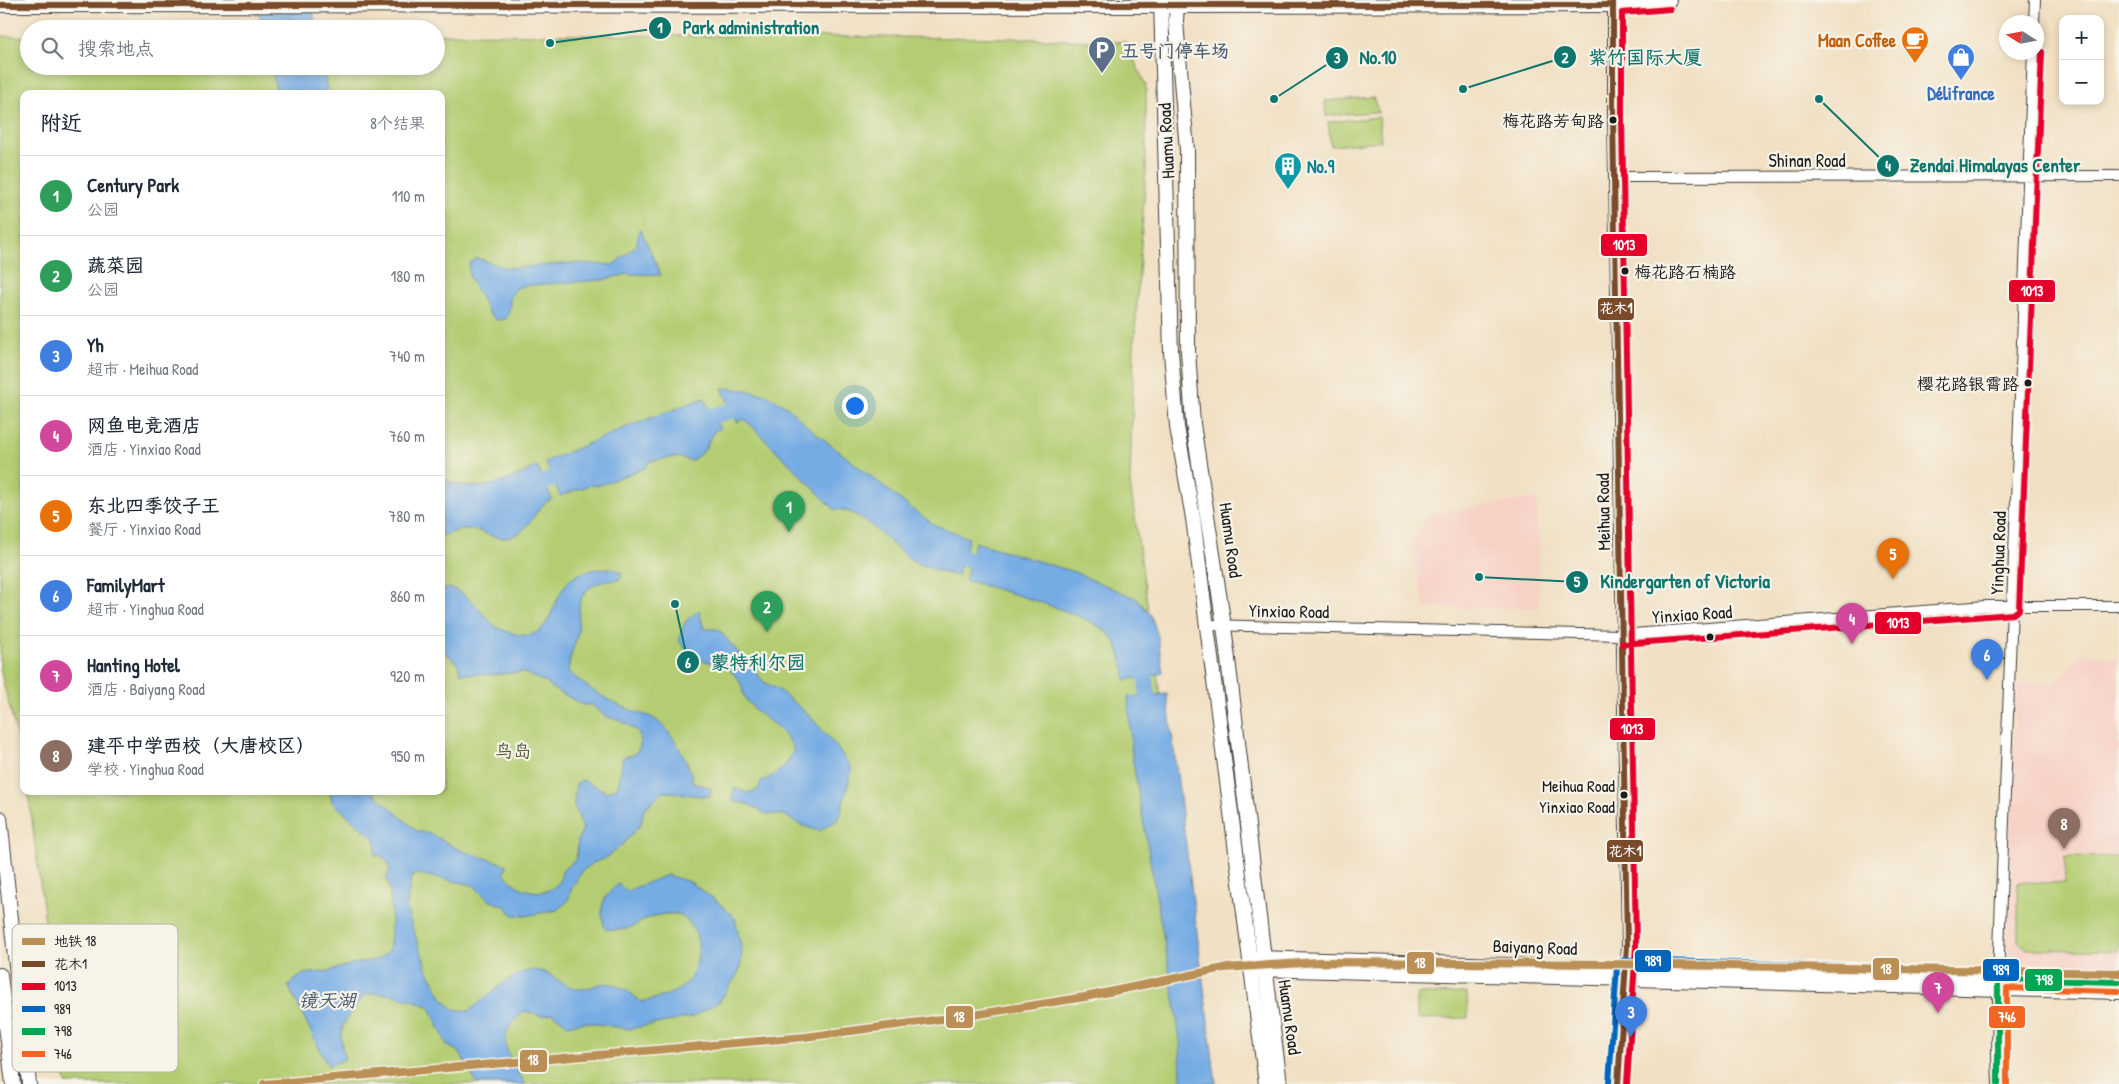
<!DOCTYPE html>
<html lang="zh">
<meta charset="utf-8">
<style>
body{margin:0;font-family:"Patrick Hand","LXGW WenKai TC",sans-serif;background:#f6f6f7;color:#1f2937}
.controls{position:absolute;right:15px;top:15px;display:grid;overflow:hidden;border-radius:10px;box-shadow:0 2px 8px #0003}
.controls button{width:45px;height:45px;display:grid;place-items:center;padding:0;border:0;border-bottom:1px solid #e0e1e3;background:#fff;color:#1f2937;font:25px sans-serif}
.compass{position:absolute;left:1999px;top:15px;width:45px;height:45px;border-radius:50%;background:#fff;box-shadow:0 2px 8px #0003;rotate:281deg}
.you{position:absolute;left:854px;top:405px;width:18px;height:18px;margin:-12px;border:4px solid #fff;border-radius:50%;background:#1a73e8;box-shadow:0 0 0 8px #1a73e833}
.badge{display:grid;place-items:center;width:32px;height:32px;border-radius:50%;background:#b5179e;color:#fff;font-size:16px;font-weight:700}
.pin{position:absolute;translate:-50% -41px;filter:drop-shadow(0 1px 2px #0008)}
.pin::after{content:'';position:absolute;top:26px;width:18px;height:15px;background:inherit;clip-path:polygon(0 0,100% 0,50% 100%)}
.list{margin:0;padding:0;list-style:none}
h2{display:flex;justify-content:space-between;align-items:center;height:65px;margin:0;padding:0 20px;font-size:21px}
h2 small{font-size:16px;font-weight:400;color:#747a83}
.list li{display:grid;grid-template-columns:32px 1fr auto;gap:15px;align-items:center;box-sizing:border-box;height:80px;padding:0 20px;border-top:1px solid #e0e1e3}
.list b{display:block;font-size:19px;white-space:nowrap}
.list p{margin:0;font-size:16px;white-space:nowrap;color:#747a83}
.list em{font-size:16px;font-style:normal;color:#747a83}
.icon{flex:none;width:28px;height:28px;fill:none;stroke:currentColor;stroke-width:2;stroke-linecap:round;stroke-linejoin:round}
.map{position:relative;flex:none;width:2119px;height:1084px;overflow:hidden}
.search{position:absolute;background:#fff;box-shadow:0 2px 8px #0003;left:20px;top:20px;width:425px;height:55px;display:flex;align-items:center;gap:12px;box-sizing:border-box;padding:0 18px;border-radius:28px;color:#747a83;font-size:19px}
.panel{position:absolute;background:#fff;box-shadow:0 2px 8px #0003;left:20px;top:90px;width:425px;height:705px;border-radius:10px}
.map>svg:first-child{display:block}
</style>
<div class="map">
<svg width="2119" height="1084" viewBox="0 0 2119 1084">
<rect width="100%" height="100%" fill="#f7f3e8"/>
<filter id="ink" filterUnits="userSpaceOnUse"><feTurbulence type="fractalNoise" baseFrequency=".02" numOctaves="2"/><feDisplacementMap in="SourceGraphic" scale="10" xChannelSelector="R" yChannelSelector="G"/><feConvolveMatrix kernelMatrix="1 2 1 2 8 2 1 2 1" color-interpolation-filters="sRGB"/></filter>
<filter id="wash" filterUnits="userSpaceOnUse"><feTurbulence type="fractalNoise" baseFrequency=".0096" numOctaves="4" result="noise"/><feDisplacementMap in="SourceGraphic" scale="20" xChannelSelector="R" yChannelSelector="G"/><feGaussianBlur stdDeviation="1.12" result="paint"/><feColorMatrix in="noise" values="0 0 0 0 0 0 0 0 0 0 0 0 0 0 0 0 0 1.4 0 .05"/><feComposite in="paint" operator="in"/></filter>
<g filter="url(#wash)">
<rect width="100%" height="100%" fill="#f1e0c3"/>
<path fill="#f7d1c6" d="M1537,498L1539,608H1425L1412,546L1428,514Z
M2082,653L2119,659V967L2022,964L2013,958L2007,947L2016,684L2054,683Z"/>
<path fill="#b4cd72" stroke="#687447" d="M436,34L1015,38L1126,42L1146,86V170L1134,348L1130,483L1216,1084H66L28,791H441V94H24V764L0,669V36L29,37V66H436Z
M1373,97L1379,113L1371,112L1326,116L1325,101Z
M1379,117L1381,141L1331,146L1328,122Z
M2065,856L2119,857V951L2027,949L2018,941V882L2065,883Z
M1467,993L1468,1018L1417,1019V994Z"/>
<path fill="#76ace4" stroke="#496480" d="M257,0H311L316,29H262Z
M271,66H323L328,94H277Z
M640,228L661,275L628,274L602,280L521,286C504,295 514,305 506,319L497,320L490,315L469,276V264L477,258L503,267L514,268L574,263L613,265L636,246Z
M722,388L746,390L767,395L788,407L807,426L912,509L935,525L969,538L957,576C942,572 926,568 912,560C889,545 863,509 834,509L753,427L744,419L737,422Z
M704,398L720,429L714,431L704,451L691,461L678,457L650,461L645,468L597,486L590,485L560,496L545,462L627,427Z
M537,466L552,499C535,505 531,530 513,536C494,543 482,527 464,529C457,530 448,534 441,536V478C477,496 505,483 537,466Z
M975,542L1074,572L1137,599L1151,615L1158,637L1163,673L1126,680C1123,665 1121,648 1111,636C1092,613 997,590 965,580Z
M611,568L622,573L619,580C601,580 581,586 579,608C578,617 579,628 577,636C574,648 569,658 568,671C587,688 609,702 633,711C638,714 645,714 651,717C669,725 691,764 693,783L711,788L710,796C694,797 680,792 663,792L644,809L641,824L623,844L606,858L593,863L581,872L571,890L568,901L557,910L525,916L513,915L505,906L490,901L473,885L418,874L411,877L406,909L427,969L442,997L453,1009L469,1011C488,998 518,962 544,972C556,977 565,987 578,989C588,989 591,987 600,984C615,980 631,993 641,1002C655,999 669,996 681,988C699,975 704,941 691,925C688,921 683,917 679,914C673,914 665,913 659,915C636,919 635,934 605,929C599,907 601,899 618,884L627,891L667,875L690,882L718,902L735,918L742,952L740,970L720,1001L693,1017L629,1029L586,1022L568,1025L553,1014L541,1016L525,1011C491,1038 508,1053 525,1084H477L460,1053L447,1045L430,1007C409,998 389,992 366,994C346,1019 335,1026 345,1059L328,1066L288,985L304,974L330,971L352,964L379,959L389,951C392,932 393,893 386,877L390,870L388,863L382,856L375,855L376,840L332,802L330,791H371L417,831C432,832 444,842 458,849C474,856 491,858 507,866L504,872C512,887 530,894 546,891C551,890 556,885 560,882L562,871L576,859L578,839L583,829L574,805L576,784L583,780L607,792L618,787L623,757L634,755L640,747L639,732L620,720L606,717L592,705H584L555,690L545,682L522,672L491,675L460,673L458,664L441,648V590C459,580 483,616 495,626C500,630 514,634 521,635C553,640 552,594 571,579C583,570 597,569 611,568Z
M699,610L704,629H718L764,682L780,691L808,714L836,746L852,769L839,819L819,831L800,825L784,815L767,814L748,804L732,801L734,788L748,793L759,789L761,781C779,775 786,766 794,750C783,723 756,718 744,696C742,692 743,688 741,684C738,677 729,670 723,663C701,662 691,660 679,640L685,622Z
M1167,694L1216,1084H1181L1180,1041L1176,1010L1132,756L1128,697Z"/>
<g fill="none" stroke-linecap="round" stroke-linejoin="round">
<path stroke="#76ace4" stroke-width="16" d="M693,421L754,405
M524,491L573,470
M943,552L991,567
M1142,655L1151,717"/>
</g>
</g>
<g filter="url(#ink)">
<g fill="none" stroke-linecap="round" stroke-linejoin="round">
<g stroke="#3c3935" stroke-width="12">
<path id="street" d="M1613,0V118L1627,946L1618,1084
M2034,22L2035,0
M1615,177L2119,176
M1207,625L1621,635L1986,606H2119
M1998,1084L1997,1055L1999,951L2033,52"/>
</g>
<g stroke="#3c3935" stroke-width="16">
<path id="secondary" d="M1161,0L1171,352L1177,427L1193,518L1266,1084
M1177,0L1176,22L1187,150L1188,351L1193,424L1224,626L1264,958L1280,1084
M0,5L1185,6L1613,5L1669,0
M0,818L29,1084
M1256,958L2119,982
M1258,969L2119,992
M0,975L13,1084"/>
</g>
<use href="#street" stroke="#fff" stroke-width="10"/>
<use href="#secondary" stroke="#fff" stroke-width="14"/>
<g stroke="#f7f3e8" stroke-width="10">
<path id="bus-1" d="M1613,0V118L1627,946L1618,1084
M0,5H1613"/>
</g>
<g stroke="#f7f3e8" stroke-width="10">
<path id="bus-2" d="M1622,644L2013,614L2019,610L2042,52
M1627,1084L1636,946L1622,118V13L1670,9"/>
</g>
<g stroke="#f7f3e8" stroke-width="10">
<path id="bus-3" d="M1609,1083L1617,967L1620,962L1624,960L2119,973"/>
</g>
<g stroke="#f7f3e8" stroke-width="10">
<path id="bus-4" d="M1998,1084V979L2119,982"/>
</g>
<g stroke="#f7f3e8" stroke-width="10">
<path id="bus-5" d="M2007,1084V988L2119,991"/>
</g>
<use href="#bus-1" stroke="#7a4b2a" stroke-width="6"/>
<use href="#bus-2" stroke="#e4002b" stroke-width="6"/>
<use href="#bus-3" stroke="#0065bd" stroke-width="6"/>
<use href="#bus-4" stroke="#00a651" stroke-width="6"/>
<use href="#bus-5" stroke="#f26522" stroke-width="6"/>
<g stroke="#f7f3e8" stroke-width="11">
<path id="metro-1" d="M264,1084L805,1037L973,1015L1085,997L1224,968L1319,962L1612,964L2119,973"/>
</g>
<use href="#metro-1" stroke="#ba9057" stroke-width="8"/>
</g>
</g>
<defs>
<g id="cafe-pin" transform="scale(1.4375)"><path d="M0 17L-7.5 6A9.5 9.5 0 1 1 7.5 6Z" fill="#e8710a" stroke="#f7f3e8"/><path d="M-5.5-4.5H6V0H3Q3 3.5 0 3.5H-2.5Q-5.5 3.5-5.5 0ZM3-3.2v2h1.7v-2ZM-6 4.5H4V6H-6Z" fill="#fff"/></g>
<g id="parking-pin" transform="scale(1.4375)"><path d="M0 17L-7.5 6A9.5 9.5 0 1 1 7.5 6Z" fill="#5c6f8a" stroke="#f7f3e8"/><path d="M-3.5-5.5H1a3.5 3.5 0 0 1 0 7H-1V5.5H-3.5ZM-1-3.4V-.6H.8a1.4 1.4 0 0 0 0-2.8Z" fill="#fff"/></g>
<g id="shop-pin" transform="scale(1.4375)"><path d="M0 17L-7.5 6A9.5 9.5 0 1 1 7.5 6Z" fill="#3f7fe0" stroke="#f7f3e8"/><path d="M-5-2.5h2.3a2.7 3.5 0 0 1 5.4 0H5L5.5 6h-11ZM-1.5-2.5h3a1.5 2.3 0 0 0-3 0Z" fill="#fff"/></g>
<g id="building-pin" transform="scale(1.4375)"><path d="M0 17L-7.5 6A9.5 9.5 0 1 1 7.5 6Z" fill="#0f9aa8" stroke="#f7f3e8"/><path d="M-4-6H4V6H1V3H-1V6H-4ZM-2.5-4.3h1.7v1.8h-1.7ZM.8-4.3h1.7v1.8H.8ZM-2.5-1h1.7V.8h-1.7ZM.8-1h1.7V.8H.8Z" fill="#fff"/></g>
</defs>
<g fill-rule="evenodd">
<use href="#cafe-pin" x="1915" y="40"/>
<use href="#parking-pin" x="1102" y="50"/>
<use href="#shop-pin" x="1961" y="57"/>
<use href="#building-pin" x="1288" y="166"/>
</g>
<g fill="#1c1c1c" stroke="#f7f3e8" stroke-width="2">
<circle cx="1613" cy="120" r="4.5"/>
<circle cx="1625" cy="271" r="4.5"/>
<circle cx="2028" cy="383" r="4.5"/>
<circle cx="1710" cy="637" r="4.5"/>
<circle cx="1624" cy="795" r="4.5"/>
</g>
<g text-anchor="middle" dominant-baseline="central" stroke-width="4.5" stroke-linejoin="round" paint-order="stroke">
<g font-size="17" fill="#1c1c1c" stroke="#f7f3e8" text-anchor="end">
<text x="1604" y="120">梅花路芳甸路</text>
<text x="1634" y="271" text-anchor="start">梅花路石楠路</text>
<text x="2019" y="383">樱花路银霄路</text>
<text x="1615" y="785">Meihua Road<tspan x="1615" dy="21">Yinxiao Road</tspan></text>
</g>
<g font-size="18" font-weight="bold" fill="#c56008" stroke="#f7f3e8" text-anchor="end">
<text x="1896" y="40">Maan Coffee</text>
</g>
<g font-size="18" font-weight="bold" fill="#4e5e75" stroke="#f7f3e8" text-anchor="start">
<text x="1121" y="50">五号门停车场</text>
</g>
<g font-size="18" font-weight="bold" fill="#366cbe" stroke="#f7f3e8">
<text x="1961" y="93">Délifrance</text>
</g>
<g font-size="18" fill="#1c1c1c" stroke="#f7f3e8">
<text transform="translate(1166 141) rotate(-93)">Huamu Road</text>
<text x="1807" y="160">Shinan Road</text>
<text transform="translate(1603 512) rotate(-91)">Meihua Road</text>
<text transform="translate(1231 540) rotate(82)">Huamu Road</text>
<text transform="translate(1998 553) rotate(-88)">Yinghua Road</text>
<text transform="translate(1289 611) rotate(1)">Yinxiao Road</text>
<text transform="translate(1692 614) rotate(-4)">Yinxiao Road</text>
<text transform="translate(1535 947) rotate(2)">Baiyang Road</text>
<text transform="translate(1290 1017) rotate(82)">Huamu Road</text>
</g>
<g font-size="18" font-weight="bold" fill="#0d838f" stroke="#f7f3e8" text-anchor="start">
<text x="1307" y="166">No.9</text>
</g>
<g font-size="18" fill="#515a3a" stroke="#f7f3e8">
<text x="513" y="750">鸟岛</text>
</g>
<g font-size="19" font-style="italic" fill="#40566c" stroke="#f7f3e8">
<text x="327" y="1000">镜天湖</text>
</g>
</g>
<rect x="12" y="924" width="166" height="148" rx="8" fill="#f7f3e8" stroke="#b5b2ab" stroke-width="1"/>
<rect x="22" y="938" width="23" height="7" fill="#ba9057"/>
<rect x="22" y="961" width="23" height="6" fill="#7a4b2a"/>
<rect x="22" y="983" width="23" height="7" fill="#e4002b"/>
<rect x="22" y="1006" width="23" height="6" fill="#0065bd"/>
<rect x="22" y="1028" width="23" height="7" fill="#00a651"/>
<rect x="22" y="1051" width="23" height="6" fill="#f26522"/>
<g font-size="14" fill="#1c1c1c">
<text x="54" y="946">地铁 18</text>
<text x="54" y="969">花木1</text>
<text x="54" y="991">1013</text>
<text x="54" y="1014">989</text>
<text x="54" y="1036">798</text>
<text x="54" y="1059">746</text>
</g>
<path fill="none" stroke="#0f766e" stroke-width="2" d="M550 43L660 28M1463 89L1565 57M1274 99L1337 58M1819 99L1888 166M1479 577L1577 582M675 604L688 662"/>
<g fill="#0f766e" stroke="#f7f3e8" stroke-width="2">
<circle cx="550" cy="43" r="5"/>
<circle cx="1463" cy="89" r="5"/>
<circle cx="1274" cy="99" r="5"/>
<circle cx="1819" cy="99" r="5"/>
<circle cx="1479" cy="577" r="5"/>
<circle cx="675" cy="604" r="5"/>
<circle cx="660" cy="28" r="12"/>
<circle cx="1565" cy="57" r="12"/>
<circle cx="1337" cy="58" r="12"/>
<circle cx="1888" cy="166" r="12"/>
<circle cx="1577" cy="582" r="12"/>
<circle cx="688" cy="662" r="12"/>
</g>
<g font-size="15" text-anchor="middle" font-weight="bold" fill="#fff">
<text x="660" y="33">1</text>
<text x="1565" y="63">2</text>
<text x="1337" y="63">3</text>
<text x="1888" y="171">4</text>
<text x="1577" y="587">5</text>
<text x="688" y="668">6</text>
</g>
<g font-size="19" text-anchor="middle" font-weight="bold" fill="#0f766e" stroke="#f7f3e8" stroke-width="4.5" stroke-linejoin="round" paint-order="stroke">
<text x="751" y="34">Park administration</text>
<text x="1645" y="64">紫竹国际大厦</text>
<text x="1378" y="64">No.10</text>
<text x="1995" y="172">Zendai Himalayas Center</text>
<text x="1685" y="588">Kindergarten of Victoria</text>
<text x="758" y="669">蒙特利尔园</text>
</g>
<g stroke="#f7f3e8" stroke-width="2">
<rect x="1600" y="233" width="48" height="24" rx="5" fill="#e4002b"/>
<rect x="2008" y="279" width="48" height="24" rx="5" fill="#e4002b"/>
<rect x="1597" y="297" width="38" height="24" rx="5" fill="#7a4b2a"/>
<rect x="1874" y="611" width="48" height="24" rx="5" fill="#e4002b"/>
<rect x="1609" y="717" width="47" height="24" rx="5" fill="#e4002b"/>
<rect x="1606" y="839" width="38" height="24" rx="5" fill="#7a4b2a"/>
<rect x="1634" y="949" width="38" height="24" rx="5" fill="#0065bd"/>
<rect x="1406" y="951" width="29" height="24" rx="5" fill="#ba9057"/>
<rect x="1872" y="957" width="28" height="24" rx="5" fill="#ba9057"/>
<rect x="1982" y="958" width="38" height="24" rx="5" fill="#0065bd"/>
<rect x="2024" y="968" width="39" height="24" rx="5" fill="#00a651"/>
<rect x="945" y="1005" width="29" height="24" rx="5" fill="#ba9057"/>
<rect x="1988" y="1005" width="38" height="24" rx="5" fill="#f26522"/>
<rect x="519" y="1049" width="29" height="24" rx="5" fill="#ba9057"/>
</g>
<g font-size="14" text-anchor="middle" font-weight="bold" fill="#fff">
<text x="1624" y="250">1013</text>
<text x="2032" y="296">1013</text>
<text x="1616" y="313">花木1</text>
<text x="1898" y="628">1013</text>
<text x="1632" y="734">1013</text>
<text x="1625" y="856">花木1</text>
<text x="1653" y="966">989</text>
<text x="1420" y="968">18</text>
<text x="1886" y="974">18</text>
<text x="2001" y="975">989</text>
<text x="2044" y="985">798</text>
<text x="959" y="1022">18</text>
<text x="2007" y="1022">746</text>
<text x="533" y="1065">18</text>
</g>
</svg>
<div class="controls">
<button>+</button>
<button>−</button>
</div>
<svg class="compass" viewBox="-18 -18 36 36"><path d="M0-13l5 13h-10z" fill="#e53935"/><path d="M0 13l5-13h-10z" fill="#747a83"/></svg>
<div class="you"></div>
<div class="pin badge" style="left:789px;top:532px;background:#2e9e5b">1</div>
<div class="pin badge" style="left:767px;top:632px;background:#2e9e5b">2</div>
<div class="pin badge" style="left:1631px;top:1037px;background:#3f7fe0">3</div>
<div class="pin badge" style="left:1852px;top:644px;background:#d1479c">4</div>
<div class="pin badge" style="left:1893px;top:579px;background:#e8710a">5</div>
<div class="pin badge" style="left:1987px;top:680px;background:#3f7fe0">6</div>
<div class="pin badge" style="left:1938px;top:1013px;background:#d1479c">7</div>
<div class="pin badge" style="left:2064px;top:849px;background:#8d6e63">8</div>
<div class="search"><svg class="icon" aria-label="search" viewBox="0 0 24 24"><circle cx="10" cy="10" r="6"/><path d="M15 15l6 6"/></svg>搜索地点</div>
<section class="panel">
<h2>附近<small>8个结果</small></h2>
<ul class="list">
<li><span class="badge" style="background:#2e9e5b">1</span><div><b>Century Park</b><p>公园</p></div><em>110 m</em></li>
<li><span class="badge" style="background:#2e9e5b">2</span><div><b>蔬菜园</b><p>公园</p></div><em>180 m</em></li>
<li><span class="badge" style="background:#3f7fe0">3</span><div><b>Yh</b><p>超市 · Meihua Road</p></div><em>740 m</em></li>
<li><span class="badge" style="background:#d1479c">4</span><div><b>网鱼电竞酒店</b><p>酒店 · Yinxiao Road</p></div><em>760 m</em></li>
<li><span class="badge" style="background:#e8710a">5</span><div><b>东北四季饺子王</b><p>餐厅 · Yinxiao Road</p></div><em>780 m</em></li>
<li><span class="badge" style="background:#3f7fe0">6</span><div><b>FamilyMart</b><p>超市 · Yinghua Road</p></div><em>860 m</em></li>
<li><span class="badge" style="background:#d1479c">7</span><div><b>Hanting Hotel</b><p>酒店 · Baiyang Road</p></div><em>920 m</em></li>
<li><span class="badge" style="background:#8d6e63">8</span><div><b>建平中学西校（大唐校区）</b><p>学校 · Yinghua Road</p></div><em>950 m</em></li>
</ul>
</section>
</div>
